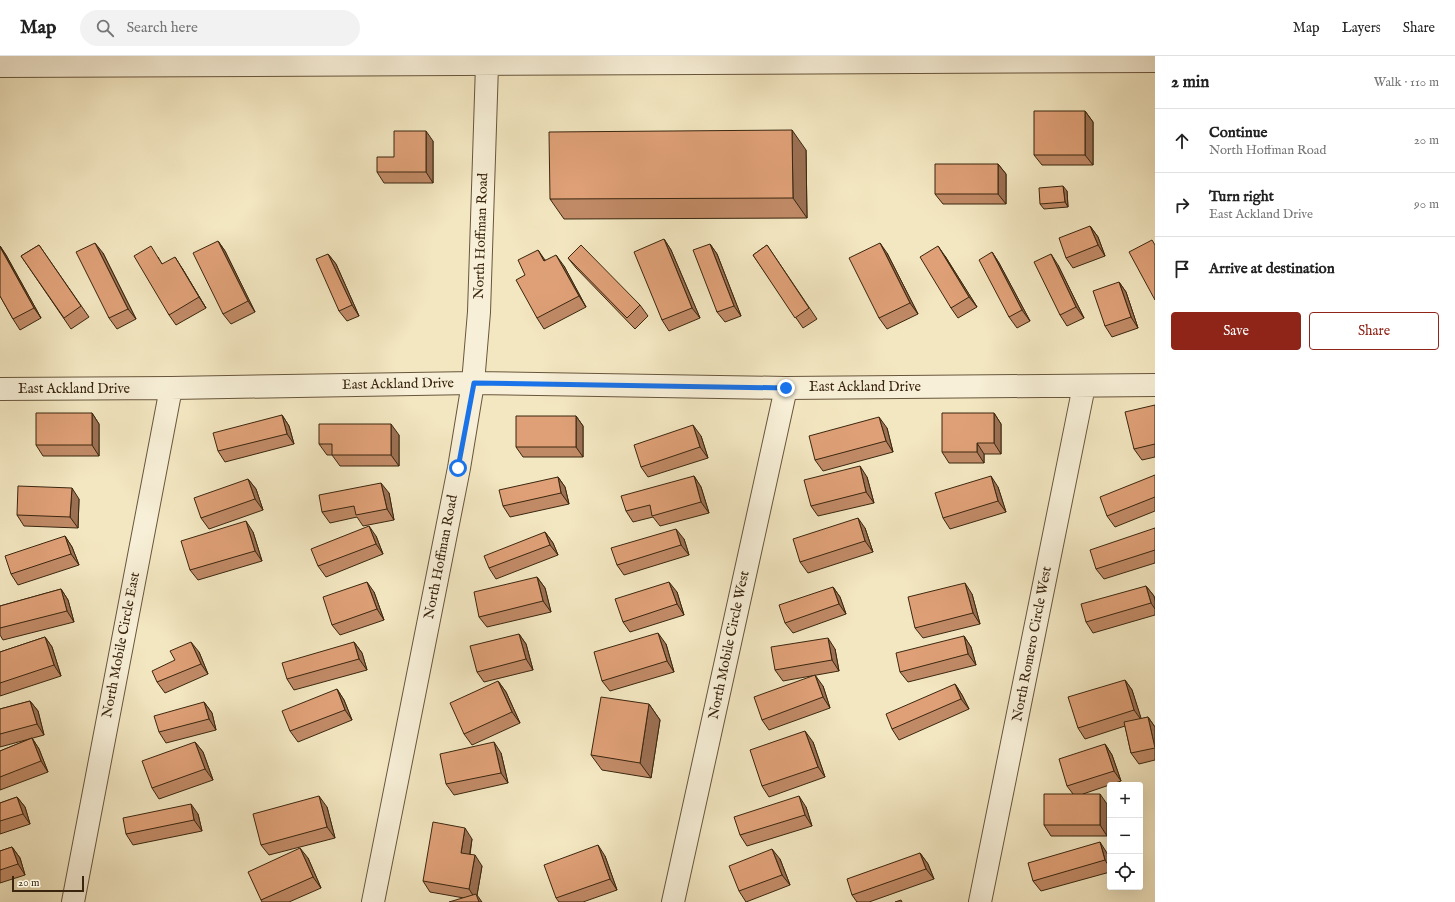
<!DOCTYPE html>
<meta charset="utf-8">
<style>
body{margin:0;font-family:"IM FELL English",serif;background:#f2f2f2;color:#222}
.controls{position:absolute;right:12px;bottom:12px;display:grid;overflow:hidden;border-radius:4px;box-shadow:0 4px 16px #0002}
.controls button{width:36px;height:36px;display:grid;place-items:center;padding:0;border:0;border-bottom:1px solid #e0e0e0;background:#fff;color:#222;font:20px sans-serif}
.scale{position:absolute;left:12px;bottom:10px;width:72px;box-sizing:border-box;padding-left:4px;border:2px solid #3a260f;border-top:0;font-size:11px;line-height:14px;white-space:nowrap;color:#3a260f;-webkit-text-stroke:3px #f7efd7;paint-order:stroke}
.stop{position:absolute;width:12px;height:12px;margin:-9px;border:3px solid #1a73e8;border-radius:50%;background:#fff}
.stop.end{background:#1a73e8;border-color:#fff;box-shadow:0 1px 4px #0008}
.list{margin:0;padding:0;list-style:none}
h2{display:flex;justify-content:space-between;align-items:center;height:52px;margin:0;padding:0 16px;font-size:17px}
h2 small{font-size:13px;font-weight:400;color:#767676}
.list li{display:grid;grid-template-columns:26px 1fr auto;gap:12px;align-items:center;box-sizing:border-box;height:64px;padding:0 16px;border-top:1px solid #e0e0e0}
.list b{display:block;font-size:15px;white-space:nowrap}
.list p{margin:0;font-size:13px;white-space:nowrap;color:#767676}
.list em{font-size:13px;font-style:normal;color:#767676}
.actions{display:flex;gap:8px;padding:12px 16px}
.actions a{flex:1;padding:9px 0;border:1px solid #8f2418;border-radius:4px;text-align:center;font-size:14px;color:#8f2418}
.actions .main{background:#8f2418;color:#fff}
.icon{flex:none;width:22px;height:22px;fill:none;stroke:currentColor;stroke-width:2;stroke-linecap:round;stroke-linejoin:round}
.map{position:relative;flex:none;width:1155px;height:846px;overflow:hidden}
header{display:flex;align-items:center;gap:24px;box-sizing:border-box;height:56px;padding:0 20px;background:#fff;border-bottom:1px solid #e0e0e0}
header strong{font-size:19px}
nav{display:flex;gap:22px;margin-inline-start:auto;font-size:14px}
.search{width:280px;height:36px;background:#f2f2f2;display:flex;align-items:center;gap:10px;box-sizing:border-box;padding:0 14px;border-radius:22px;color:#767676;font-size:15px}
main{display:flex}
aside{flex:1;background:#fff}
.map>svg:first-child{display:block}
</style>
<header>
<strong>Map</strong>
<div class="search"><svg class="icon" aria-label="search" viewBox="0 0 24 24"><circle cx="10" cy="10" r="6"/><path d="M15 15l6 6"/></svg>Search here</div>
<nav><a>Map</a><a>Layers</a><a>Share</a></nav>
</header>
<main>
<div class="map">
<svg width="1155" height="846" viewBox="0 0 1155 846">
<rect width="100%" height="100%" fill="#f3e7c1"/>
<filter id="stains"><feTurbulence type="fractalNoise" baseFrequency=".005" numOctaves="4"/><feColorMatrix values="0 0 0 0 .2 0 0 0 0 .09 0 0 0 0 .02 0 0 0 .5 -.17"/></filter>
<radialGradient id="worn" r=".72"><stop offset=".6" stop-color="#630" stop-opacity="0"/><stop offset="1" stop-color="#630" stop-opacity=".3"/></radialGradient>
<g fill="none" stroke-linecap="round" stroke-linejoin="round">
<g stroke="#68563c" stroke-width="24">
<path id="minor" d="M0,10L1155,5
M0,333L171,332L473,327L786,332L1155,329
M73,846L171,332
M373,846L459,412L473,327L479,256L487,9
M673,846L786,332
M980,846L1084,330"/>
</g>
<use href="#minor" stroke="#f7efd7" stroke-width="22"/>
</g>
<path fill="#c08a66" stroke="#3a260f" d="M1085,55L1093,66V109H1042L1034,99Z
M433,85V127H384L377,116L394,101Z
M806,94L807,162L564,163L550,143Z
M998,108L1006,118V148H943L935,138Z
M1067,135L1068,151L1044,153L1040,148Z
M1090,170L1098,181L1105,200L1073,212L1066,202Z
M664,183L671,194L700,262L669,275L662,264Z
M218,185L225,195L255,256L231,268L223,258Z
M710,188L717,198L741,260L725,266L717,256Z
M39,189L89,261L71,273L21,200Z
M767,189L817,263L803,272L753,199Z
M0,190L6,199L41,262L20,274L13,263L0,240Z
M992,196L999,207L1030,265L1017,272L1009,261Z
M103,197L136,263L117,273L109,262Z
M887,197L918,258L887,273L879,262Z
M328,198L336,208L359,260L347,265L339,255Z
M945,200L977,251L958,262L951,252Z
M158,201L162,208L182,212L206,252L176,269L169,259Z
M568,202L640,249L648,260L635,273L576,212Z
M545,204L564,210L586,251L544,273L537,262L525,219Z
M1058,209L1084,262L1067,270L1060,259Z
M1119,226L1126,236L1138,272L1112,281L1105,270Z
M1155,349V401L1142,404L1134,393Z
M92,357L99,368V400H43L36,389Z
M994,357L1001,368V398H984V407H949L942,396Z
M282,359L289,370L294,388L225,406L218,395Z
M576,360L583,370V401H523L516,391Z
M887,372L893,396L823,415L815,404Z
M399,379V410H340L332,399H327L319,388Z
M701,380L708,402L648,421L641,411Z
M1155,419V455L1115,471L1107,460Z
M694,420L701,431L709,457L660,470L653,461L633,466L626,455Z
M558,421L565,431L569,448L510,461L503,450Z
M867,421L874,447L818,460L811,450Z
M248,423L256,433L263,454L209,473L201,462Z
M998,431L1006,456L950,473L943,462Z
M389,437L394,464L363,470L357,461L330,467L322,456Z
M79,443L78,472L24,470L17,459Z
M865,472L873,496L808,517L800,506Z
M1155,472V507L1104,523L1096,513Z
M253,476L262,505L198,524L190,514Z
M545,476L553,487L558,499L496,523L489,512Z
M65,480L72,491L79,509L18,529L11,518Z
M376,480L383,498L326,521L318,510Z
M684,483L689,499L624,519L617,509Z
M537,521L545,532L551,556L487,571L479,561Z
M1146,530L1154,540L1155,545V559L1093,577L1086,566Z
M833,531L840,541L846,558L793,577L785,567Z
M61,533L68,544L74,566L3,584L0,579V550Z
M374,536L384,564L340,579L332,569Z
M677,536L684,559L630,576L623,566Z
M972,538L980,568L923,582L915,572Z
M519,578L526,588L533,614L484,626L477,616Z
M964,580L971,591L976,609L908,626L900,616Z
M45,581L52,591L61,620L0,640V596Z
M354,586L362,597L367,614L294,634L287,623Z
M666,588L674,616L610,635L602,625Z
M835,593L839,615L783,625L775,614Z
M199,596L208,618L165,637L157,626Z
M1125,624L1132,634L1141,663L1148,661L1155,671V704L1139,708L1131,697L1125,670L1085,683L1078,672Z
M498,625L506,636L520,667L472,689L464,678Z
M955,628L962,639L969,653L899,684L892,673Z
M823,630L830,652L769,674L762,664Z
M337,633L344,644L352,664L298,686L290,675Z
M30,645L38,655L44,679L0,691V653Z
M204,646L212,657L216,674L166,687L159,676Z
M649,648L660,664L651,722L602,714L591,699Z
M32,682L39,693L48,716L0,734V695Z
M195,686L203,696L213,724L159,743L152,732Z
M813,686L825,721L769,741L762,730Z
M1105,688L1112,699L1121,725L1083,738L1107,748V780H1051L1044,769L1073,738L1067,730Z
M501,697L508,727L454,739L446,728Z
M17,741L25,751L30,768L0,778V747Z
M327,751L335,782L269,799L261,789Z
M806,751L812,770L747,790L740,779Z
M198,758L202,775L133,789L126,778Z
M472,783L470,799L482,810L477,839L464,842L430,836L423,825Z
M12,791L20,802L25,819L0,827V795Z
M920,797L928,808L934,823L869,846H857L852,839Z
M1107,797L1110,807V816L1041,835L1033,825Z
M605,800L617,834L583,846H559L556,842Z
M308,802L321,832L289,846H262L261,844Z
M780,803L790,829L746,846L739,835Z"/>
<path fill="#9c7053" stroke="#3a260f" d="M1085,55L1093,66V109L1085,99Z
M792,74L806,94L807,162L793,142Z
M426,75L433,85V127L426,116Z
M998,108L1006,118V148L998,138Z
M1063,130L1067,135L1068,151L1065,146Z
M1090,170L1098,181L1105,200L1098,189Z
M664,183L671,194L700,262L692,252Z
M218,185L225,195L255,256L248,245Z
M95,187L103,197L136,263L128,253Z
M880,187L887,197L918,258L910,247Z
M710,188L717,198L741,260L734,250Z
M0,190L6,199L41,262L34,252Z
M938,190L945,200L977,251L969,241Z
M538,194L545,204L544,205Z
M992,196L999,207L1030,265L1022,254Z
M328,198L336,208L359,260L352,249Z
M1051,198L1058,209L1084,262L1076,251Z
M556,199L564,210L586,251L579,240Z
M175,201L182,212L206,252L199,241Z
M1119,226L1126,236L1138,272L1131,261Z
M92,357L99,368V400L92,389Z
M994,357L1001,368V398L994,387Z
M282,359L289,370L294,388L287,378Z
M576,360L583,370V401L576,391Z
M879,361L887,372L893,396L886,385Z
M391,368L399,379V410L391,399Z
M693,369L701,380L708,402L700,391Z
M977,387L984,398V407L977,396Z
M860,410L867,421L874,447L866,436Z
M694,420L701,431L709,457L701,446Z
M991,420L998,431L1006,456L998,445Z
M558,421L565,431L569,448L561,437Z
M248,423L256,433L263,454L255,443Z
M381,427L389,437L394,464L387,453Z
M72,432L79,443L78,472L70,461Z
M858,462L865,472L873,496L865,485Z
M246,465L253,476L262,505L255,495Z
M369,470L376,480L383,498L376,488Z
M676,473L684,483L689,499L681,489Z
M545,476L553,487L558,499L550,489Z
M65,480L72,491L79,509L71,498Z
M537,521L545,532L551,556L543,545Z
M367,526L374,536L384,564L377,553Z
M669,526L677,536L684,559L677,548Z
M965,527L972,538L980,568L973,557Z
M1146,530L1154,540L1155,545V553L1151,547Z
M833,531L840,541L846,558L839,548Z
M61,533L68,544L74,566L67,555Z
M658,577L666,588L674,616L667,605Z
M519,578L526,588L533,614L526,603Z
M964,580L971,591L976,609L968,598Z
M45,581L52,591L61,620L54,609Z
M828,582L835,593L839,615L832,604Z
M191,586L199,596L208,618L201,608Z
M354,586L362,597L367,614L359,603Z
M815,619L823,630L830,652L823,641Z
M1125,624L1132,634L1142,665L1134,654Z
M498,625L506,636L520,667L512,656Z
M955,628L962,639L969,653L961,643Z
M337,633L344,644L352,664L345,654Z
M30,645L38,655L44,679L37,668Z
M204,646L212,657L216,674L209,663Z
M649,648L660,664L651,722L640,707Z
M1148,661L1155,671V692Z
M805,675L813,686L825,721L818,711Z
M32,682L39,693L48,716L41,705Z
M195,686L203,696L213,724L205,713Z
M494,686L501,697L508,727L501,717Z
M1105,688L1112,699L1121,725L1114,715Z
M1100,738L1107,748V780L1100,769Z
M319,740L327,751L335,782L327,771Z
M799,740L806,751L812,770L805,759Z
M17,741L25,751L30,768L23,758Z
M191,748L198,758L202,775L194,764Z
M465,772L472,783L468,808L461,797Z
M1100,786L1107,797L1110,807V812L1105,804Z
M598,789L605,800L617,834L610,823Z
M12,791L20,802L25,819L18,808Z
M300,792L308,802L321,832L313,821Z
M772,793L780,803L790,829L782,819Z
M920,797L928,808L934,823L926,813Z
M475,799L482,810L477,839L482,846H479L476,844L469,833Z"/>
<path fill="#dfa077" stroke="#3a260f" d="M1034,55H1085V99H1034Z
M792,74L793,142L550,143L549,76Z
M394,75H426V116H377V101H394Z
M935,108H998V138H935Z
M1063,130L1065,146L1040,148L1039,132Z
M1090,170L1098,189L1066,202L1059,182Z
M664,183L692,252L662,264L634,196Z
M1152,184L1155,189V244L1129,196Z
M218,185L248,245L223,258L193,197Z
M95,187L128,253L109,262L76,196Z
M880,187L910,247L879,262L849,202Z
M710,188L734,250L717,256L693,194Z
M39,189L81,250L64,262L21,200Z
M581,189L640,249L627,262L568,202Z
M767,189L809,252L795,262L753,199Z
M151,190L162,208L175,201L199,241L169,259L134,200Z
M938,190L969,241L951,252L920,201Z
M0,191L34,252L13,263L0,240Z
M538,194L544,205L556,199L579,240L537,262L516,224L525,219L518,204Z
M992,196L1022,254L1009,261L979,204Z
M328,198L352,249L339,255L316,203Z
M1051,198L1076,251L1060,259L1034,206Z
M1119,226L1131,261L1105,270L1093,235Z
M1155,349V388L1134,393L1125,356Z
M36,357H92V389H36Z
M942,357H994V387H977V396H942Z
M282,359L287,378L218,395L213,377Z
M516,360H576V391H516Z
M879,361L886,385L815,404L809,380Z
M319,368H391V399H332V388H319Z
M693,369L700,391L641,411L634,389Z
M860,410L866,436L811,450L804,424Z
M1155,419V441L1107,460L1100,441Z
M694,420L701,446L652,460L650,449L626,455L621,440Z
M991,420L998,445L943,462L935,437Z
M558,421L561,437L503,450L499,434Z
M248,423L255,443L201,462L194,442Z
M381,427L387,453L356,459L354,450L322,456L319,439Z
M18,430L72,432L70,461L17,459Z
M858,462L865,485L800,506L793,483Z
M246,465L255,495L190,514L181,485Z
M369,470L376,488L318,510L311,493Z
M1155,472V494L1096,513L1090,494Z
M676,473L681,489L617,509L611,492Z
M545,476L550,489L489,512L484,500Z
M65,480L71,498L11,518L5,500Z
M537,521L543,545L479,561L474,536Z
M367,526L377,553L332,569L323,541Z
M669,526L677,548L623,566L615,543Z
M965,527L973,557L915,572L908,541Z
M1146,530L1151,547L1086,566L1081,548Z
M833,531L839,548L785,567L779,549Z
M61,533L67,555L0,572V550Z
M658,577L667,605L602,625L594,596Z
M519,578L526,603L477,616L470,590Z
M964,580L968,598L900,616L896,597Z
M45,581L54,609L0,627V596Z
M828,582L832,604L775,614L771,591Z
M191,586L201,608L157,626L152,615L175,604L170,595Z
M354,586L359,603L287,623L282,607Z
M815,619L823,641L762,664L754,641Z
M1125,624L1134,654L1078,672L1068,641Z
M498,625L512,656L464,678L450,647Z
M955,628L961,643L892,673L886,658Z
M337,633L345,654L290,675L282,655Z
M601,641L649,648L640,707L591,699Z
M30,645L37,668L0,678V653Z
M204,646L209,663L159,676L154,660Z
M1148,661L1155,692L1131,697L1124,666Z
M805,675L818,711L762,730L750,694Z
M32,682L41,705L0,721V695Z
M195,686L205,713L152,732L142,705Z
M494,686L501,717L446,728L440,698Z
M1105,688L1114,715L1067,730L1059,703Z
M1044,738H1100V769H1044Z
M319,740L327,771L261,789L253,758Z
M799,740L805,759L740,779L734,761Z
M17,741L23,758L0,765V747Z
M191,748L194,764L126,778L123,762Z
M433,766L465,772L461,797L475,799L469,833L423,825Z
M1100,786L1105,804L1033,825L1028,807Z
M598,789L610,823L556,842L544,809Z
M12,791L18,808L0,814V795Z
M300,792L313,821L261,844L248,816Z
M772,793L782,819L739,835L729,810Z
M920,797L926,813L852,839L847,823Z
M476,838L479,846H449Z
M901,844L902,846H895Z"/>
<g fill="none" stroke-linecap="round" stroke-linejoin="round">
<path stroke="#1a73e8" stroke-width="5" d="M458,412L474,327L786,332"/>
</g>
<g text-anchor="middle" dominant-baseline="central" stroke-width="3" stroke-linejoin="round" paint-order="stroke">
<g font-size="14" fill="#3a260f" stroke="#f7efd7">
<text transform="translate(481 180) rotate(-88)">North Hoffman Road</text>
<text transform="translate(398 328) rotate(-1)">East Ackland Drive</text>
<text x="865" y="331">East Ackland Drive</text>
<text x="74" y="333">East Ackland Drive</text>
<text transform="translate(441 501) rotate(-79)">North Hoffman Road</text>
<text transform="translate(1032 588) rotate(-79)">North Romero Circle West</text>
<text transform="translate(121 589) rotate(-79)">North Mobile Circle East</text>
<text transform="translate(729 589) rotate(-78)">North Mobile Circle West</text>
</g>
</g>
<rect width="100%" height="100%" filter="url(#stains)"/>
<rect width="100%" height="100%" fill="url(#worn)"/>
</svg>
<div class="controls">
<button>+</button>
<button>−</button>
<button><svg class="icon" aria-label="locate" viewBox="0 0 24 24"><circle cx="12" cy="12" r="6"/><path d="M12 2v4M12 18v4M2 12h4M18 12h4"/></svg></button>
</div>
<div class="scale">20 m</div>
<div class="stop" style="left:458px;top:412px"></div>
<div class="stop end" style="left:786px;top:332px"></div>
</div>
<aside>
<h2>2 min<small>Walk · 110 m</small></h2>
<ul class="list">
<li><svg class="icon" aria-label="ahead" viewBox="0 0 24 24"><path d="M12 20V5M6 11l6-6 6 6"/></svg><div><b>Continue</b><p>North Hoffman Road</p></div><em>20 m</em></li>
<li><svg class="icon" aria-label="right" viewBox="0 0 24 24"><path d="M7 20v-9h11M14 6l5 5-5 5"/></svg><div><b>Turn right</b><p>East Ackland Drive</p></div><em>90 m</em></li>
<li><svg class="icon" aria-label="arrive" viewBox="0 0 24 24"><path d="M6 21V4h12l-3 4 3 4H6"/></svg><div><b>Arrive at destination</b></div></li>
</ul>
<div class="actions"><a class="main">Save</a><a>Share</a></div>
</aside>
</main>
